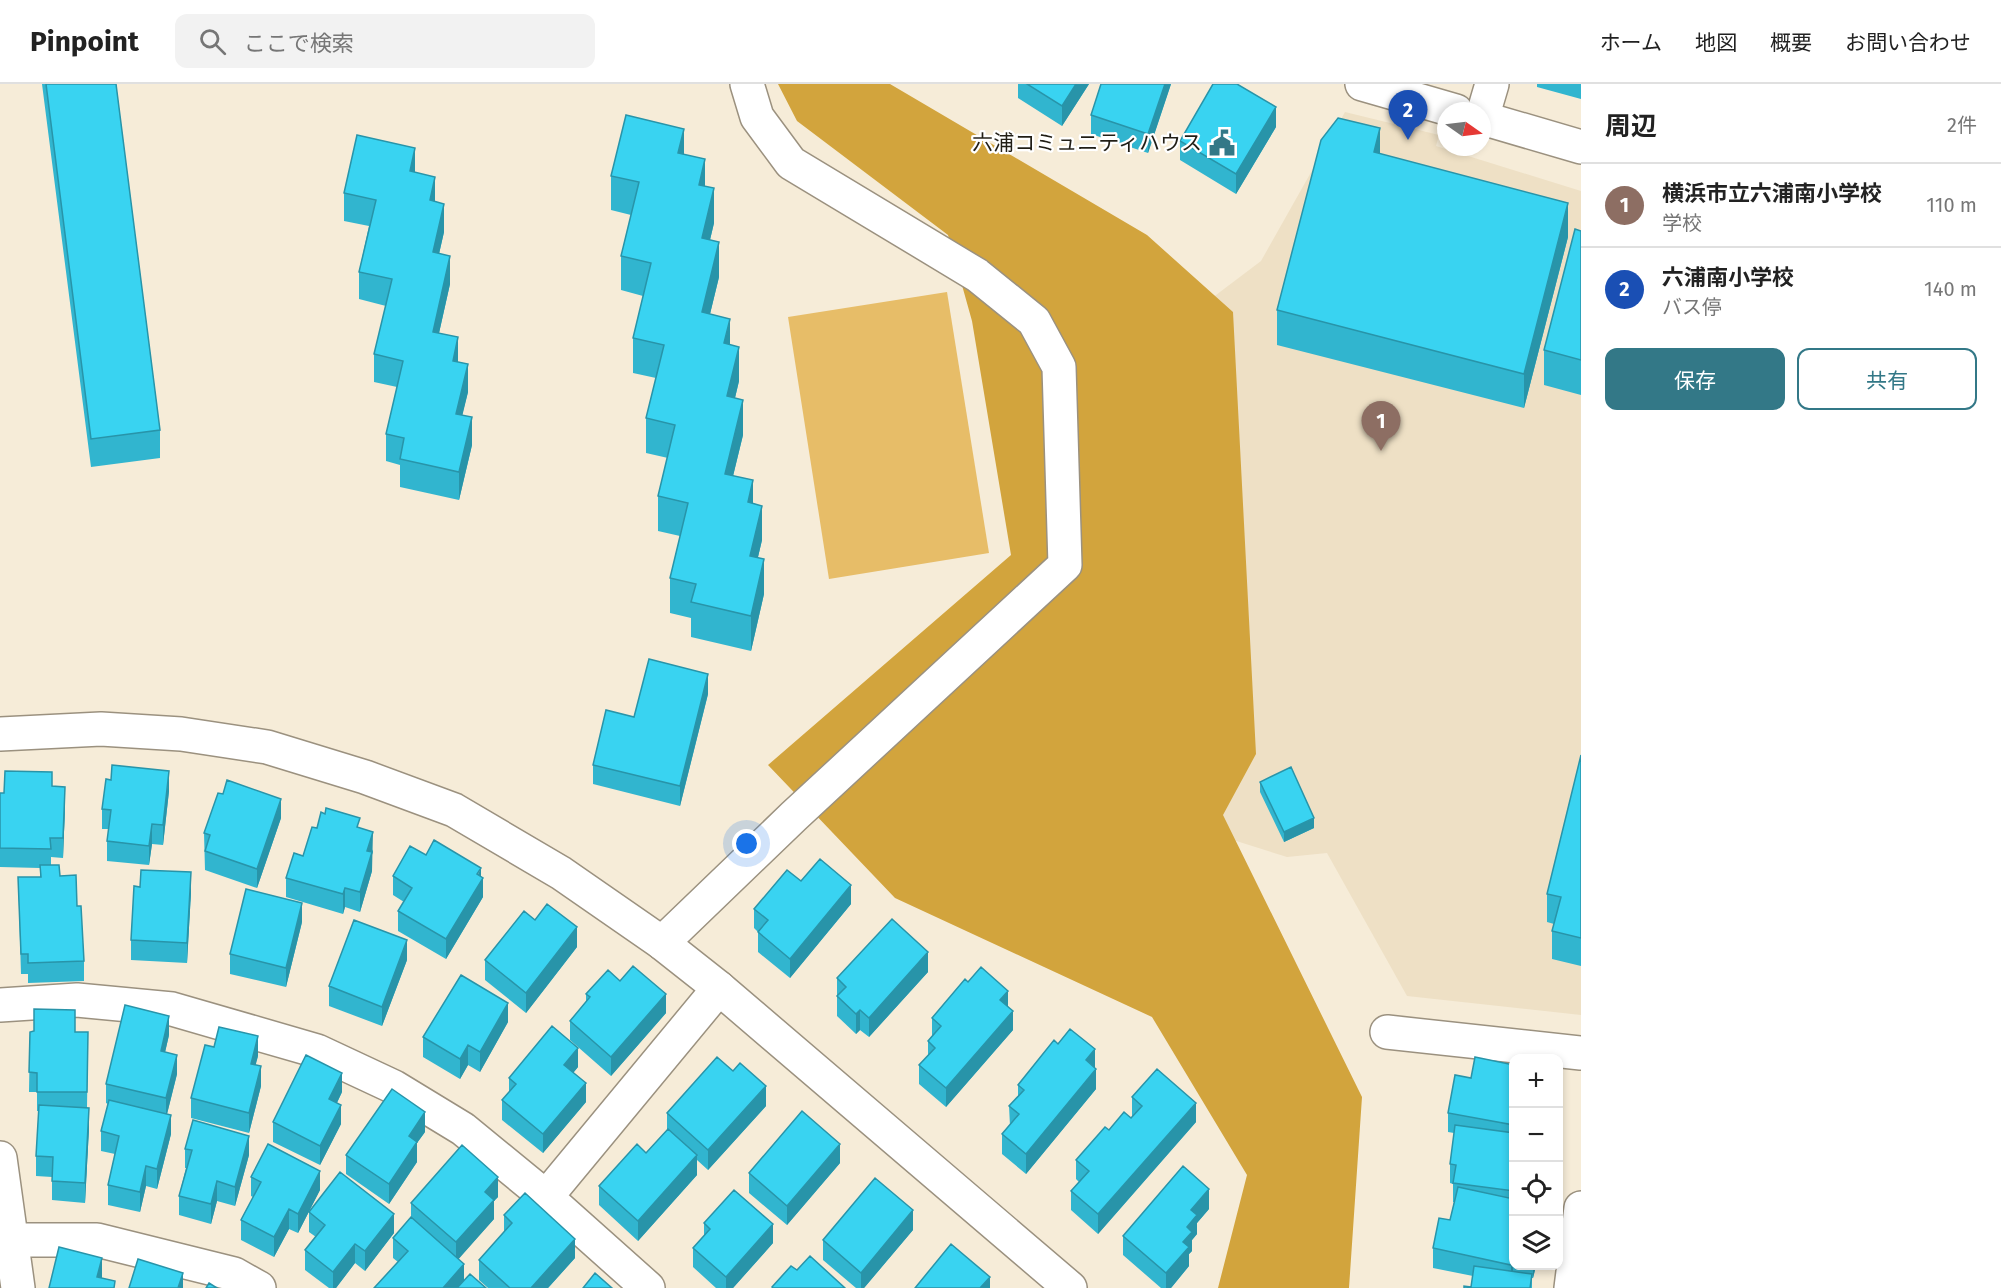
<!DOCTYPE html>
<html lang="ja">
<meta charset="utf-8">
<style>
body{margin:0;font-family:"Fira Sans","Noto Sans JP",sans-serif;background:#f2f2f2;color:#222}
.controls{position:absolute;right:18px;bottom:18px;display:grid;overflow:hidden;border-radius:12px;box-shadow:0 3px 9px #0003}
.controls button{width:54px;height:54px;display:grid;place-items:center;padding:0;border:0;border-bottom:2px solid #e0e0e0;background:#fff;color:#222;font:30px sans-serif}
.compass{position:absolute;left:1437px;top:18px;width:54px;height:54px;border-radius:50%;background:#fff;box-shadow:0 3px 9px #0003;rotate:104deg}
.you{position:absolute;left:747px;top:760px;width:21px;height:21px;margin:-15px;border:4px solid #fff;border-radius:50%;background:#1a73e8;box-shadow:0 0 0 9px #1a73e833}
.badge{display:grid;place-items:center;width:39px;height:39px;border-radius:50%;background:#337887;color:#fff;font-size:20px;font-weight:700}
.pin{position:absolute;translate:-50% -50px;filter:drop-shadow(0 2px 3px #0008)}
.pin::after{content:'';position:absolute;top:32px;width:21px;height:18px;background:inherit;clip-path:polygon(0 0,100% 0,50% 100%)}
.list{margin:0;padding:0;list-style:none}
h2{display:flex;justify-content:space-between;align-items:center;height:78px;margin:0;padding:0 24px;font-size:26px}
h2 small{font-size:20px;font-weight:400;color:#767676}
.list li{display:grid;grid-template-columns:39px 1fr auto;gap:18px;align-items:center;box-sizing:border-box;height:84px;padding:0 24px;border-top:2px solid #e0e0e0}
.list b{display:block;font-size:22px;white-space:nowrap}
.list p{margin:0;font-size:20px;white-space:nowrap;color:#767676}
.list em{font-size:20px;font-style:normal;color:#767676}
.actions{display:flex;gap:12px;padding:18px 24px}
.actions a{flex:1;padding:14px 0;border:2px solid #337887;border-radius:12px;text-align:center;font-size:21px;color:#337887}
.actions .main{background:#337887;color:#fff}
.icon{flex:none;width:33px;height:33px;fill:none;stroke:currentColor;stroke-width:2;stroke-linecap:round;stroke-linejoin:round}
.map{position:relative;flex:none;width:1581px;height:1204px;overflow:hidden}
header{display:flex;align-items:center;gap:36px;box-sizing:border-box;height:84px;padding:0 30px;background:#fff;border-bottom:2px solid #e0e0e0}
header strong{font-size:28px}
nav{display:flex;gap:33px;margin-inline-start:auto;font-size:21px}
.search{width:420px;height:54px;background:#f2f2f2;display:flex;align-items:center;gap:15px;box-sizing:border-box;padding:0 21px;border-radius:12px;color:#767676;font-size:22px}
main{display:flex}
aside{flex:1;background:#fff}
.map>svg:first-child{display:block}
</style>
<header>
<strong>Pinpoint</strong>
<div class="search"><svg class="icon" aria-label="search" viewBox="0 0 24 24"><circle cx="10" cy="10" r="6"/><path d="M15 15l6 6"/></svg>ここで検索</div>
<nav><a>ホーム</a><a>地図</a><a>概要</a><a>お問い合わせ</a></nav>
</header>
<main>
<div class="map">
<svg width="1581" height="1204" viewBox="0 0 1581 1204">
<rect width="100%" height="100%" fill="#f6ecd8"/>
<path fill="#eee0c5" d="M1345,28L1439,51L1436,62L1581,107V931L1407,912L1327,769L1287,773L1211,749L1171,245L1261,177Z"/>
<path fill="#e7bd68" d="M947,208L989,469L829,495L788,233Z"/>
<path fill="#d2a43d" d="M778,0H890L1147,151L1233,228L1256,670L1223,731L1362,1013L1349,1204H1218L1247,1091L1152,933L895,814L768,681L1011,471L972,237L948,151L797,37Z"/>
<g fill="none" stroke-linecap="round" stroke-linejoin="round">
<g stroke="#9b917f" stroke-width="36">
<path id="street" d="M1482,34L1492,0
M662,859L794,732L1065,481L1059,283L1034,237L977,191L791,79L757,33L747,0
M0,921L77,916L172,925L317,967L394,1003L463,1045L546,1113L648,1204
M1387,948L1581,969
M0,1074L18,1204
M546,1113L719,904
M12,1156H97L234,1190L259,1204
M1571,1204L1581,1124"/>
</g>
<g stroke="#9b917f" stroke-width="36">
<path id="secondary" d="M1362,0L1456,27
M1482,34L1581,63
M0,650L101,645L181,650L267,663L365,693L454,726L561,789L662,859L719,904L1070,1204"/>
</g>
<use href="#street" stroke="#fff" stroke-width="33"/>
<use href="#secondary" stroke="#fff" stroke-width="33"/>
</g>
<path fill="#31b5cf" d="M42,0H116L160,346V374L91,383Z
M1018,0H1089L1062,42L1018,14Z
M1171,0L1148,69L1091,50V31Z
M1537,0H1581V15L1537,3Z
M1276,43L1236,110L1180,76V57Z
M684,70L705,102L714,139L710,156L719,193L710,230L730,260L739,297L735,314L743,351L733,392L753,419L762,456L758,473L764,510L751,567L691,553V534L670,529V494L680,452L658,447V412L668,374L646,369V334L656,294L633,289V254L643,212L621,206V172L631,131L611,126V92Z
M1380,70L1568,153L1524,324L1277,261V226Z
M415,88L435,118L444,148L439,170L450,200L439,249L458,278L468,308L462,331L472,361L459,416L400,403V381L386,377V350L397,303L374,298V270L386,222L359,215V188L369,142L344,137V109Z
M1581,147V311L1544,301V266Z
M708,610L680,722L593,700V681L634,633Z
M1581,671V882L1552,875V847L1554,840L1547,838V810Z
M111,696L169,707L163,761L152,760L149,781L107,777V757L109,745H102V725Z
M1260,698L1314,744L1284,758L1260,708Z
M52,702L65,722L63,774L51,773V781L60,792L77,822L84,877V897L28,899V890H21L18,793H40V784L0,783V709H4Z
M281,734L257,804L205,786L204,749Z
M317,744H360L373,767L372,771V787L360,828L345,823L343,830L286,813V794L303,772Z
M426,771L481,793L483,813L446,875L398,847V827L404,818L393,811V792Z
M801,797L851,820L790,894L758,868V848L754,844V825Z
M191,808L187,879L131,876V856Z
M302,838L286,903L230,890V870Z
M577,863L526,929L485,896V876Z
M407,876L382,942L329,922V902Z
M928,888L869,953L860,946L856,950L837,932V894Z
M620,897L666,929L611,992L570,956V937L586,918V910Z
M968,898L1008,922L1013,946L946,1023L919,1000V981L928,972V957L932,952V934Z
M508,938L480,988L468,981L460,995L423,973V953Z
M30,948H88L87,1024L89,1044L85,1119L52,1116V1093L36,1092V1072L39,1027H37V1008H29Z
M169,951L165,968L177,990L167,1030L171,1050L157,1105L146,1102L140,1128L108,1121V1101L115,1070L101,1067V1047L108,1020L106,1019V1000Z
M1058,960L1095,984L1096,1005L1026,1090L1002,1070V1050L1010,1042L1009,1022L1018,1012V1001Z
M258,972L255,981L261,1002L249,1049L191,1034V1014Z
M1514,981V1182H1536L1533,1194H1532V1204L1471,1203L1473,1192L1433,1184V1164L1450,1136L1454,1118H1453V1100L1450,1099V1080L1454,1049L1448,1048V1029L1471,994Z
M578,983L573,989L586,1018L543,1069L502,1036V1016L509,1009V994Z
M342,1008L337,1019L341,1040L320,1081L273,1058V1038Z
M1132,1013L1196,1038L1098,1150L1071,1126V1107L1079,1098L1076,1095V1076L1109,1046L1131,1034L1132,1033Z
M766,1022L708,1086L697,1076V1091L638,1157L599,1121V1102L646,1069L667,1046V1029Z
M425,1048L417,1059V1078L389,1120L346,1090V1071Z
M185,1065L249,1071L235,1122L217,1117L211,1140L179,1131V1112L186,1084H185Z
M840,1079L787,1141L749,1109V1089Z
M251,1093L320,1106L298,1149L289,1145L274,1173L241,1156V1136L253,1113L251,1112Z
M498,1113L494,1117V1135L458,1175L464,1197L398,1178L393,1174V1154L411,1134V1119Z
M1209,1125L1197,1139V1150L1192,1156V1167L1189,1170V1182L1171,1204H1161L1123,1171V1152Z
M309,1128L394,1149L365,1187L355,1179L336,1204H329L305,1186V1166L316,1153L309,1148Z
M504,1131L575,1174L548,1204H488L479,1196V1176L504,1148Z
M704,1139L773,1159L733,1204H716L693,1183V1164L704,1152Z
M913,1146L864,1204H856L823,1176V1156Z"/>
<path fill="#2894a9" d="M1076,0H1089L1062,42V22Z
M1165,0H1171L1148,69V50Z
M1276,23V43L1236,110V90Z
M1380,44V79L1374,68Z
M684,45V80L678,69Z
M415,64V91L410,87Z
M705,75V110L699,101Z
M435,93V120L430,116Z
M714,104V139L702,189V154Z
M1568,119V153L1524,324V290Z
M444,120V148L433,196V168Z
M719,158V193L702,263V228Z
M450,172V200L433,276V248Z
M730,235V270L724,259Z
M458,253V281L453,277Z
M739,263V297L727,347V312Z
M468,280V308L456,358V330Z
M743,316V351L725,425V390Z
M472,333V361L459,416V388Z
M753,396V431L748,418Z
M762,422V456L750,507V472Z
M764,475V510L751,567V532Z
M708,590V610L680,722V702Z
M169,687V707L163,761V741Z
M65,703V722L63,774V754Z
M281,715V734L257,804V785Z
M1314,734V744L1284,758V748Z
M152,740V760L149,781V762Z
M373,748L372,787L360,828V808L367,767Z
M481,784V796L483,794V813L446,875V855Z
M191,788V808L187,879V859Z
M851,801V820L790,894V875Z
M345,804V823L343,830V810Z
M302,819V838L286,903V884Z
M577,843V863L526,929V909Z
M407,856V876L382,942V923Z
M928,868V888L869,953V934Z
M1008,907V926L1000,916Z
M666,910V929L611,992V973Z
M508,919V938L480,988V968Z
M860,926V946L856,950V930Z
M1013,927V946L946,1023V1004Z
M169,932V951L161,986V967Z
M258,952V972L251,999V980Z
M468,961V981L460,995V975Z
M578,964V983L564,1000V981Z
M1095,965V984L1086,976Z
M177,971V990L166,1034V1014Z
M261,982V1002L249,1049V1029Z
M1096,985V1005L1026,1090V1070Z
M342,989V1008L329,1035V1015Z
M586,999V1018L543,1069V1050Z
M766,1002V1022L708,1086V1066Z
M1196,1019V1038L1098,1150V1130Z
M341,1021V1040L320,1081V1062Z
M89,1024V1044L85,1119V1099Z
M425,1028V1048L417,1059V1078L389,1120V1100L409,1052Z
M171,1031V1050L157,1105V1085Z
M249,1052V1071L235,1122V1103Z
M840,1060V1079L787,1141V1122Z
M697,1071V1091L638,1157V1137Z
M146,1082V1102L140,1128V1108Z
M320,1087V1106L298,1149V1130Z
M498,1093V1113L494,1117V1135L456,1178V1158L485,1108Z
M217,1097V1117L211,1140V1120Z
M1209,1105V1125L1197,1139V1150L1192,1156V1167L1189,1170V1182L1171,1204H1166V1189L1183,1158L1191,1126Z
M289,1125V1145L274,1173V1153Z
M913,1126V1146L864,1204H861V1189Z
M394,1130V1149L365,1187V1167Z
M773,1140V1159L733,1204H726V1193Z
M575,1155V1174L548,1204H531Z
M355,1160V1179L336,1204H333V1188Z
M1513,1171V1190L1511,1201V1181Z
M102,1174V1194L97,1193Z
M464,1180V1199L460,1204H443Z
M1533,1182H1536L1533,1194Z
M183,1189V1204H178Z
M990,1193V1204H980Z"/>
<path fill="#39d3f1" stroke="#2894a9" stroke-width="1.5" d="M46,0H116L160,346L91,355Z
M1027,0H1076L1062,22Z
M1101,0H1165L1148,50L1091,31Z
M1213,0H1237L1276,23L1236,90L1180,57Z
M626,31L684,45L678,69L705,75L699,101L714,104L702,154L719,158L702,228L730,235L724,259L739,263L727,312L743,316L725,390L753,396L748,418L762,422L750,472L764,475L751,532L691,518L696,500L670,494L688,419L658,412L675,341L646,334L664,261L633,254L651,179L621,172L639,98L611,92Z
M1338,34L1380,44L1374,68L1568,119L1524,290L1277,226L1321,56Z
M357,51L415,64L410,87L435,93L430,116L444,120L433,168L450,172L433,248L458,253L453,277L468,280L456,330L472,333L459,388L400,375L404,354L386,350L403,277L374,270L392,195L359,188L376,116L344,109Z
M1575,145L1581,147V276L1544,266Z
M649,575L708,590L680,702L593,681L606,626L634,633Z
M1581,671V854L1552,847L1561,813L1547,810Z
M112,681L169,687L163,741L152,740L149,762L107,757L111,726L102,725L106,695L111,696Z
M1291,683L1314,734L1284,748L1260,698Z
M5,687L52,688V702L65,703L63,754H50L51,765L0,764V709H4Z
M227,696L281,715L257,785L205,767L210,751L204,749L218,709L223,710Z
M326,724L360,734L357,743L373,748L367,767L372,768L360,808L345,804L343,810L286,794L294,769L303,772L312,743L317,744L321,728L325,730Z
M434,756L481,784L477,790L483,794L446,855L398,827L412,804L393,792L410,762L426,771Z
M820,775L851,801L790,875L758,848L768,836L754,825L787,786L801,797Z
M40,781H59L60,792L76,791L77,822H81L84,877L28,879V870H21L18,793H41Z
M141,786L191,788L187,859L131,856L134,802L140,803Z
M246,805L302,819L286,884L230,870Z
M547,820L577,843L526,909L485,876L524,827L535,836Z
M892,835L928,868L869,934L860,926L856,930L837,912L846,903L837,894Z
M354,836L407,856L382,923L329,902Z
M633,882L666,910L611,973L570,937L590,913L586,910L608,886L620,897Z
M981,883L1008,907L1000,916L1013,927L946,1004L919,981L935,964L928,957L941,942L932,934L965,895L968,898Z
M461,891L508,919L480,968L468,961L460,975L423,953Z
M125,921L169,932L161,967L177,971L166,1014L106,1000Z
M34,925L75,926V948H88L87,1008H37V989L29,988L30,948L34,947Z
M552,942L578,964L564,981L586,999L543,1050L502,1016L516,1000L509,994Z
M219,943L258,952L251,980L261,982L249,1029L191,1014L205,961L214,963Z
M1070,945L1095,965L1086,976L1096,985L1026,1070L1002,1050L1019,1030L1009,1022L1024,1006L1018,1001L1054,956L1058,960Z
M306,971L342,989L329,1015L341,1021L320,1062L273,1038Z
M717,973L733,987L740,979L766,1002L708,1066L667,1029Z
M1475,973L1514,981V1041L1448,1029L1455,991L1471,994Z
M1157,985L1196,1019L1098,1130L1071,1107L1089,1087L1076,1076L1105,1043L1109,1046L1124,1028L1131,1034L1142,1022L1132,1013Z
M392,1005L425,1028L409,1052L417,1058L389,1100L346,1071Z
M109,1016L171,1031L157,1085L146,1082L140,1108L108,1101L119,1052L101,1047Z
M39,1021L89,1024L85,1099L52,1097L53,1073L36,1072Z
M802,1027L840,1060L787,1122L749,1089Z
M193,1036L249,1052L235,1103L217,1097L211,1120L179,1112L192,1066L185,1065Z
M1455,1041L1514,1049V1107L1453,1099L1456,1081L1450,1080Z
M668,1045L697,1071L638,1137L599,1102L637,1060L646,1069Z
M268,1060L320,1087L298,1130L289,1125L274,1153L241,1136L261,1098L251,1093Z
M462,1061L498,1093L485,1108L494,1116L456,1158L411,1119Z
M1183,1082L1209,1105L1191,1126L1197,1131L1187,1143L1192,1148L1183,1158L1189,1163L1166,1189L1123,1152Z
M340,1088L394,1130L365,1167L355,1160L333,1188L305,1166L325,1141L309,1128Z
M875,1094L913,1126L861,1189L823,1156Z
M1458,1103L1514,1115V1171L1511,1181L1433,1164L1439,1134L1450,1136Z
M734,1106L773,1140L726,1193L693,1164L710,1145L704,1139Z
M525,1109L575,1155L531,1204H510L479,1176L512,1139L504,1131Z
M411,1133L464,1180L443,1204H374L408,1167L393,1154Z
M951,1160L990,1193L980,1204H915Z
M59,1163L102,1174L97,1193L115,1197L114,1204H49Z
M810,1172L845,1204H773L772,1203L791,1182L797,1186Z
M138,1175L183,1189L178,1204H129Z
M1474,1182L1532,1190L1530,1204H1464V1202L1471,1203Z
M595,1189L612,1204H583Z
M470,1190L486,1204H457Z
M209,1199L217,1204H206Z"/>
<defs>
<g id="civic-bare" transform="scale(2.07)"><path d="M-.6-6.5H3V-4.5H.6V-3L4-1V1h2V6H-6V1h2V-1L-.6-3ZM-1.2 2.5V6h2.4V2.5Z" fill="#337887" stroke="#fff" stroke-width="2.5" paint-order="stroke"/></g>
</defs>
<g fill-rule="evenodd">
<use href="#civic-bare" x="1222" y="59"/>
</g>
<g text-anchor="middle" dominant-baseline="central" stroke-width="4.5" stroke-linejoin="round" paint-order="stroke">
<g font-size="21" fill="#211e16" stroke="#fff" text-anchor="end">
<text x="1202" y="59">六浦コミュニティハウス</text>
</g>
</g>
</svg>
<div class="controls">
<button>+</button>
<button>−</button>
<button><svg class="icon" aria-label="locate" viewBox="0 0 24 24"><circle cx="12" cy="12" r="6"/><path d="M12 2v4M12 18v4M2 12h4M18 12h4"/></svg></button>
<button><svg class="icon" aria-label="layers" viewBox="0 0 24 24"><path d="M12 4l9 5-9 5-9-5zM3 14l9 5 9-5"/></svg></button>
</div>
<svg class="compass" viewBox="-18 -18 36 36"><path d="M0-13l5 13h-10z" fill="#e53935"/><path d="M0 13l5-13h-10z" fill="#767676"/></svg>
<div class="you"></div>
<div class="pin badge" style="left:1381px;top:367px;background:#8d6e63">1</div>
<div class="pin badge" style="left:1408px;top:56px;background:#1a4fb4">2</div>
</div>
<aside>
<h2>周辺<small>2件</small></h2>
<ul class="list">
<li><span class="badge" style="background:#8d6e63">1</span><div><b>横浜市立六浦南小学校</b><p>学校</p></div><em>110 m</em></li>
<li><span class="badge" style="background:#1a4fb4">2</span><div><b>六浦南小学校</b><p>バス停</p></div><em>140 m</em></li>
</ul>
<div class="actions"><a class="main">保存</a><a>共有</a></div>
</aside>
</main>
